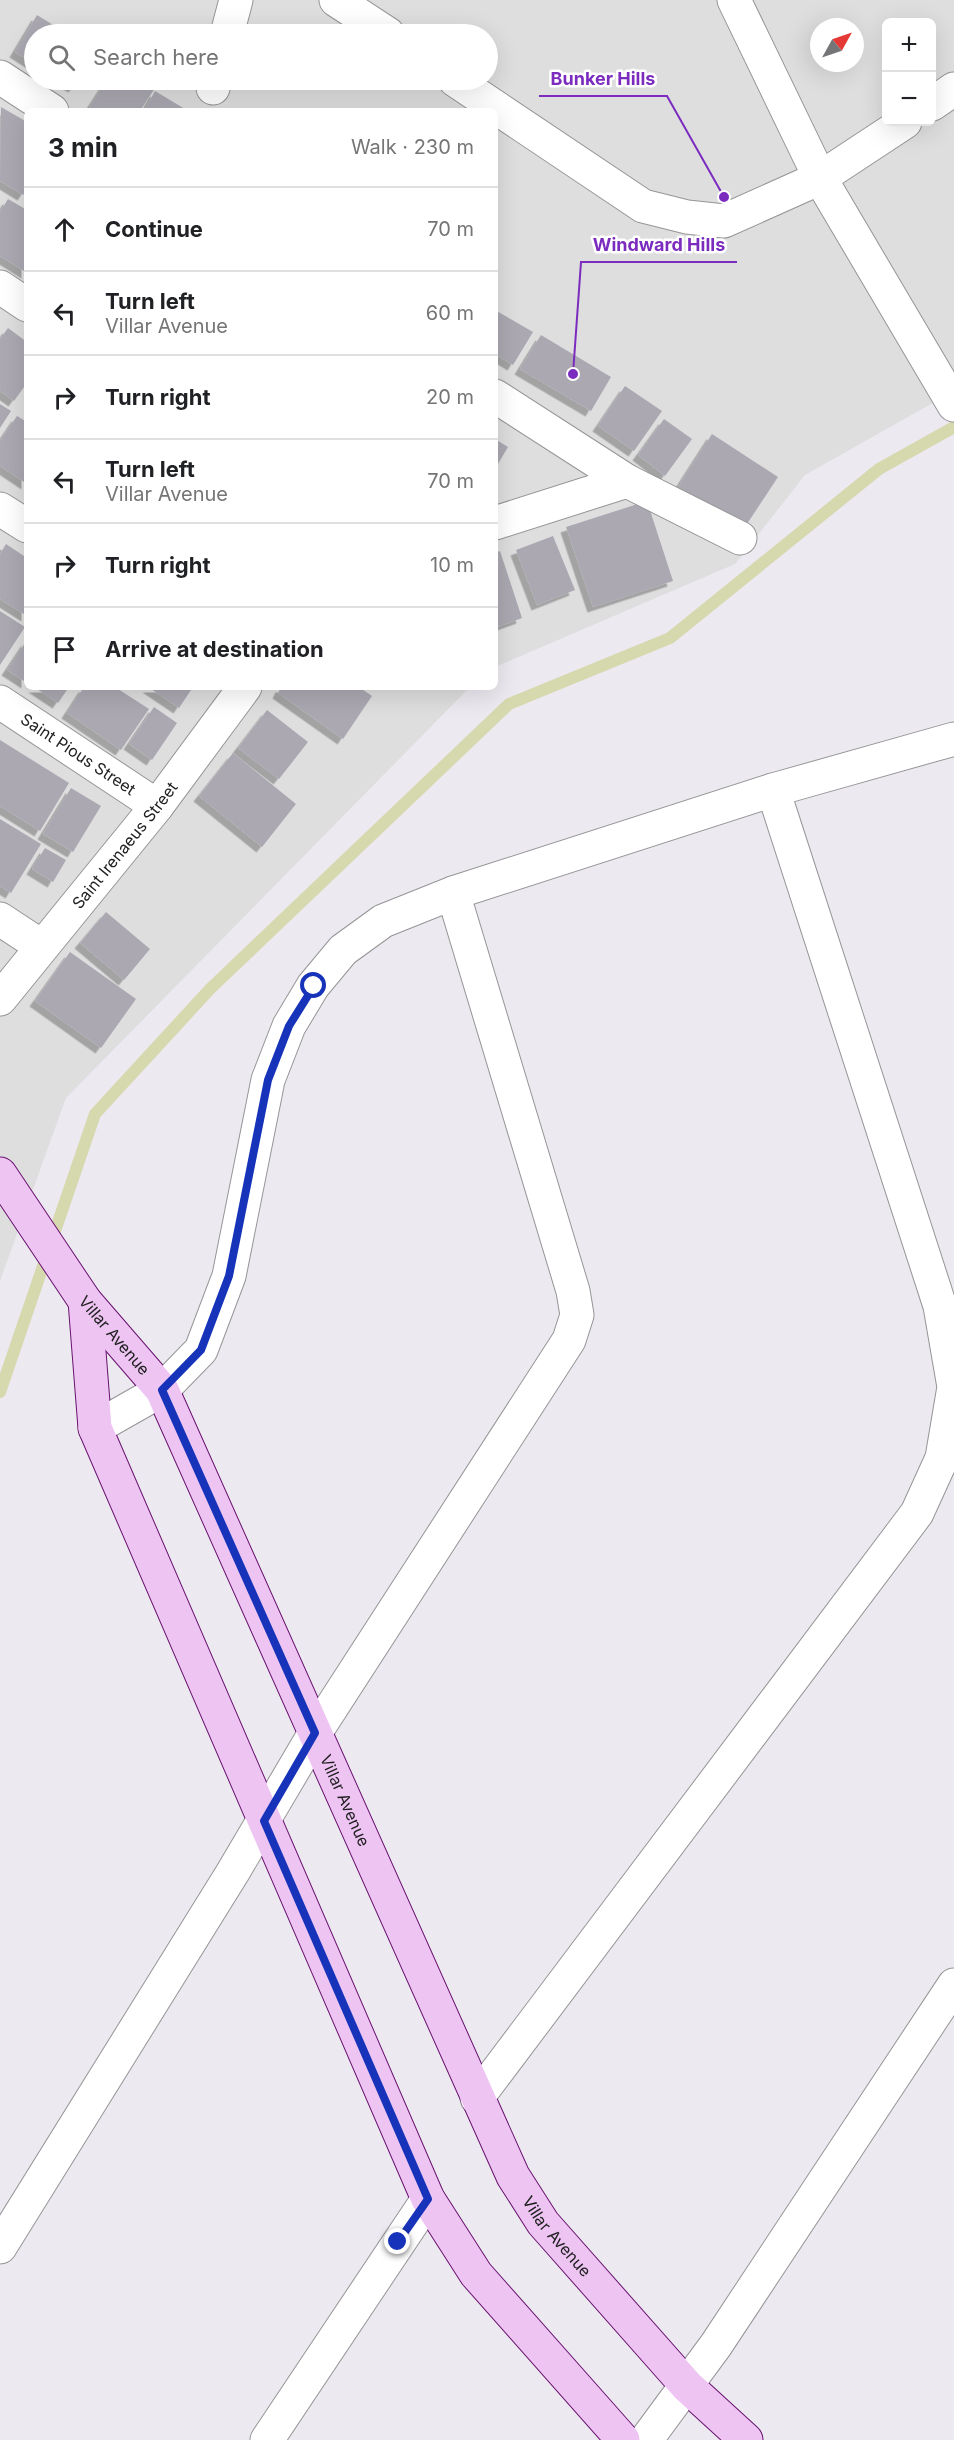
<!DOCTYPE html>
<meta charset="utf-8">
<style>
body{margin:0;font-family:Inter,sans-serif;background:#f2f2f2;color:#202124}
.controls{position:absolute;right:18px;top:18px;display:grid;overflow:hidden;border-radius:9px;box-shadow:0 6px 24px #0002}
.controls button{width:54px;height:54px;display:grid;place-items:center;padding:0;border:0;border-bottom:2px solid #e0e0e0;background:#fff;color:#202124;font:30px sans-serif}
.compass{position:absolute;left:810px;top:18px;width:54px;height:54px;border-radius:50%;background:#fff;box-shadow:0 6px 24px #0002;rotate:50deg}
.stop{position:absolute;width:18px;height:18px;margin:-14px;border:4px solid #1733ba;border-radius:50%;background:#fff}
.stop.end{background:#1733ba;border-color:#fff;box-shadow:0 2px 6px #0008}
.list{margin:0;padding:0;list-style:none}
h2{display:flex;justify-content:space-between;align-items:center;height:78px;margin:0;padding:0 24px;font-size:26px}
h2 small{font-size:20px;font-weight:400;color:#757577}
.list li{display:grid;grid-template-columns:39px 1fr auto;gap:18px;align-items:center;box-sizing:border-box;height:84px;padding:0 24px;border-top:2px solid #e0e0e0}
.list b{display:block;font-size:22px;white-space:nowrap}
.list p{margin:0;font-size:20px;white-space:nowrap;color:#757577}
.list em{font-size:20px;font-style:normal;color:#757577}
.icon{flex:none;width:33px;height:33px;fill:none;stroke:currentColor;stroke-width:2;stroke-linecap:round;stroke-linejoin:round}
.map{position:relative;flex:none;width:954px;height:2440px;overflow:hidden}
.search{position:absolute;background:#fff;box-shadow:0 6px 24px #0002;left:24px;top:24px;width:474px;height:66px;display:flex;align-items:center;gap:15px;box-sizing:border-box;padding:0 21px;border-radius:33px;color:#757577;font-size:22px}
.panel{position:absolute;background:#fff;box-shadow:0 6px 24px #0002;left:24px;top:108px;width:474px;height:582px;border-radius:9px}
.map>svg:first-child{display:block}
</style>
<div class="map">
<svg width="954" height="2440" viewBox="0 0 954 2440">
<defs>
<filter id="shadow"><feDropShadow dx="-5.5" dy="5.5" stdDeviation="0" flood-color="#0004"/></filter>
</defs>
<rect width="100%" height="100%" fill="#ece9f0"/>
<path fill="#dededf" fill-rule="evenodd" d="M0,0H954V391L805,475L735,564L495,667V111H27V687H470L66,1098L0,1281ZM886,22H932V122H886ZM819,27H855V63H819ZM34,34H488V80H34Z"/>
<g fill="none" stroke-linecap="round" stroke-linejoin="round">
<path stroke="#d6d8ae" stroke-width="12" d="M0,1392L95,1114L210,989L509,704L670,638L879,469L954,427"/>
</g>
<path fill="#aba8b2" filter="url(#shadow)" d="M37,15L68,34H34V64L15,52Z
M61,80H79L74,87Z
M107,80H149L157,85L140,111H94L89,108Z
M155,91L185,109L184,111H144Z
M1,107L27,122V189L23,195L0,181Z
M8,199L27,210V273L0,256V212Z
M495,310L533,332L513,365L495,354Z
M8,328L27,342V383L14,401L0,391V339Z
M541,335L611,377L591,411L520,369Z
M625,386L662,411L634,451L598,426Z
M0,404L11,411L0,428Z
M17,416L27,422V484L0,466V441Z
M664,419L692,439L665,476L638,455Z
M712,434L778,477L743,530L678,487Z
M495,439L508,447L495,469Z
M647,501L673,581L593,607L566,527Z
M553,536L575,590L537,605L516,550Z
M6,544L27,558V616L0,599V554Z
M500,551L522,618L495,628V553Z
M0,611L25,627L0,665Z
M27,640V683L7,670Z
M34,687H69L58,703Z
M84,687H115L149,709L121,750L67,713Z
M148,687H193L179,708Z
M281,687H359L372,696L343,739L278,693Z
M154,707L177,723L152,760L129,744Z
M267,710L308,742L279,779L238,748Z
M0,740L69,783L40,831L0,806Z
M233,753L296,804L262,847L199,796Z
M71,788L101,806L73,852L43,834Z
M0,819L41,844L11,893L0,886Z
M45,848L66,860L53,882L32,869Z
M106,912L150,949L124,980L80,943Z
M70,952L136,999L101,1048L35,1001Z"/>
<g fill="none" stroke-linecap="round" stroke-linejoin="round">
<g stroke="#959595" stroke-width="35">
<g id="street">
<path d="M336,0L388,34"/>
<path d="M734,0L820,178L954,405"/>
<path d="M227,34L236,0"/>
<path d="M0,77L52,111"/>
<path d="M455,80L643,206L687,217L724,221L820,178L905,122"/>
<path d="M213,88L215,80"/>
<path d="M932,104L954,89"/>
<path d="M0,287L27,305"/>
<path d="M495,396L627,481"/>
<path d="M0,509L27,526"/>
<path d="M495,523L627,481L740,538"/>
<path id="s1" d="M0,702L157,806"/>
<path d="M0,919L41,946"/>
<path id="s2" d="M0,999L157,806L245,687"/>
<path d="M95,1428L162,1390L201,1350L229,1276L268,1080L289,1026L313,986L343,950L383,921L453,893L773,790L954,739"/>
<path d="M477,2098L917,1513L942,1458L954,1387L940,1306L773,790"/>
<path d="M0,2247L233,1872L315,1733L569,1340L577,1315L573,1291L453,893"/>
<path d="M267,2440L428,2199"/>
<path d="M646,2440L716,2345L954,1985"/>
</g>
</g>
<g stroke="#68126e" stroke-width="35">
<g id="secondary">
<path id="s3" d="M0,1174L85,1301L162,1390L513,2176L543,2223L687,2386L746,2440"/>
<path d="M85,1301L95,1428L428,2199L476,2274L623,2440"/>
</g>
</g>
<use href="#street" stroke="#fff" stroke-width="33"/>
<use href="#secondary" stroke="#eec4f3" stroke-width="33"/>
</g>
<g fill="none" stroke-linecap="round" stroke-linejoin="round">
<path stroke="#1733ba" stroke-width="8" d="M314,986L289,1026L268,1080L229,1276L201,1350L162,1390L315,1733L264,1821L428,2199L398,2242"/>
</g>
<g text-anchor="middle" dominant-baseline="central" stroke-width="5" stroke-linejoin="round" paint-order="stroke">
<g font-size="16" fill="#212121" stroke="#fff">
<text stroke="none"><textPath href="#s1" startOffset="94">Saint Pious Street</textPath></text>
<text stroke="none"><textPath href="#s2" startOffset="198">Saint Irenaeus Street</textPath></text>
<text stroke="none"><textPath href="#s3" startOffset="198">Villar Avenue</textPath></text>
<text stroke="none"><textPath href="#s3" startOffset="720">Villar Avenue</textPath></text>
<text stroke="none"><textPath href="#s3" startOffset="1206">Villar Avenue</textPath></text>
</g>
</g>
<path fill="none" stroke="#7b2cbf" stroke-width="2" d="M724 197L667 96H539M573 374L581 262H737"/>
<g fill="#7b2cbf" stroke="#fff" stroke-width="2">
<circle cx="724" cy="197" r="6"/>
<circle cx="573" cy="374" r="6"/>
</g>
<g font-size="18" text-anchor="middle" font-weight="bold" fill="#7b2cbf" stroke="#fff" stroke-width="5" stroke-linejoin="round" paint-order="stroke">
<text x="603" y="85">Bunker Hills</text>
<text x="659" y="251">Windward Hills</text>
</g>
</svg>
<div class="controls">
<button>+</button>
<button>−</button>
</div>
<svg class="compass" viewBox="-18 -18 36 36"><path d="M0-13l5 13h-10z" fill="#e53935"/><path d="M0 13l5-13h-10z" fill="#757577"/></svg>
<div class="stop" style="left:314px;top:986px"></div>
<div class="stop end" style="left:398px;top:2242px"></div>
<div class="search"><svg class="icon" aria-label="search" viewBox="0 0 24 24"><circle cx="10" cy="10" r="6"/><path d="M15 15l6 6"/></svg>Search here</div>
<section class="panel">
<h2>3 min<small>Walk · 230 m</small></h2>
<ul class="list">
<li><svg class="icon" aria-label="ahead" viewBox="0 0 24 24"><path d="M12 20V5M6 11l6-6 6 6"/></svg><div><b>Continue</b></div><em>70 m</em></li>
<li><svg class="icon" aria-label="left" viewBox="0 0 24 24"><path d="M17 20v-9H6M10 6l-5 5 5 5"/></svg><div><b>Turn left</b><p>Villar Avenue</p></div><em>60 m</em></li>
<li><svg class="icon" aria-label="right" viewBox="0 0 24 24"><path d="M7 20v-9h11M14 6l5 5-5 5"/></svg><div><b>Turn right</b></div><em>20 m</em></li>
<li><svg class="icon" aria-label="left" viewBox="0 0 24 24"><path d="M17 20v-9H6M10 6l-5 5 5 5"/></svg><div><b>Turn left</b><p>Villar Avenue</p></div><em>70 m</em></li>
<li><svg class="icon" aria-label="right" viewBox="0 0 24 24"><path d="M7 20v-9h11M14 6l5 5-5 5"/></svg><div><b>Turn right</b></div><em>10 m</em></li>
<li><svg class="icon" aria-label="arrive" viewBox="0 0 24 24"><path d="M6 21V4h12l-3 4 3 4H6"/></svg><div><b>Arrive at destination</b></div></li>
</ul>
</section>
</div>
